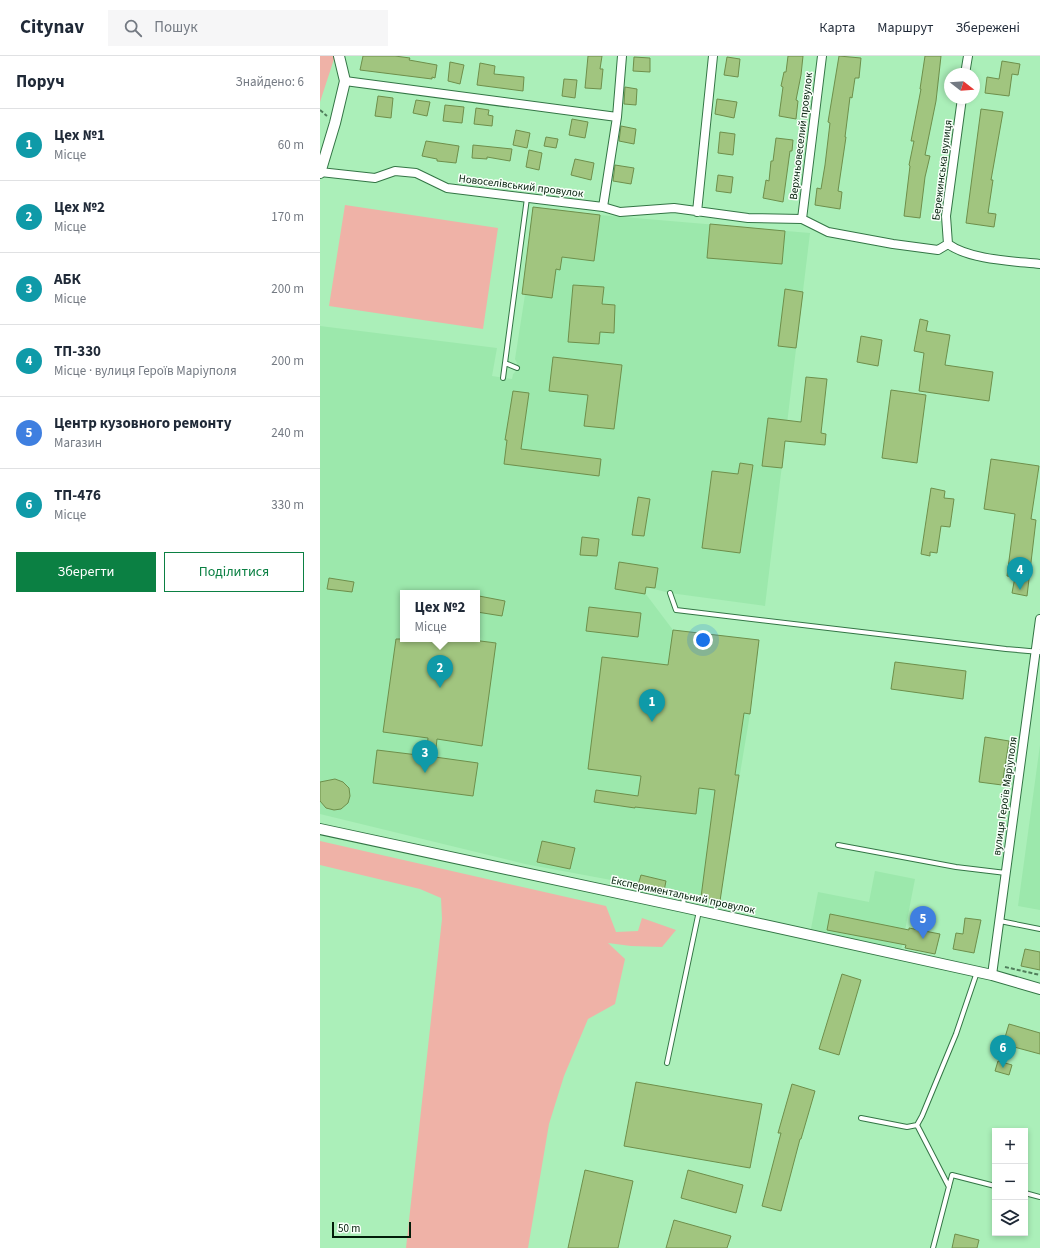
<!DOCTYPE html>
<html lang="uk">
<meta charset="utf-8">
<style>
body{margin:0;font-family:"Source Sans 3",sans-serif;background:#f6f6f7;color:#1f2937}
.controls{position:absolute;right:12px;bottom:12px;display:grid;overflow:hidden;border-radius:0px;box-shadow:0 2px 6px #0003}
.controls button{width:36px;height:36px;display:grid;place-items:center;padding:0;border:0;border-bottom:1px solid #e0e1e3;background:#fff;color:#1f2937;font:20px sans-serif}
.compass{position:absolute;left:624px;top:12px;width:36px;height:36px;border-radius:50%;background:#fff;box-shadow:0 2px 6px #0003;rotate:107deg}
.scale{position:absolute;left:12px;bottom:10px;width:79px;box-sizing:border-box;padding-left:4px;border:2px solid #021d09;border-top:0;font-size:11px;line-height:14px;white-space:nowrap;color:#021d09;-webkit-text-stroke:3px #f8fff9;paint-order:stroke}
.you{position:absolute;left:383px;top:584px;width:14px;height:14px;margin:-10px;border:3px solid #fff;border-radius:50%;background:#1a73e8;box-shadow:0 0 0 6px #1a73e833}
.badge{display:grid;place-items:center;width:26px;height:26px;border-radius:50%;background:#0b8043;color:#fff;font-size:13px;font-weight:700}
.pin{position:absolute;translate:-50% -33px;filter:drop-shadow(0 1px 2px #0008)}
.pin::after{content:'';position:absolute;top:21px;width:14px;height:12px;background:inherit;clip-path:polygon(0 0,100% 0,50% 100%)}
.popup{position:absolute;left:80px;top:534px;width:80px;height:52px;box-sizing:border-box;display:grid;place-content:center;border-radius:0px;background:#fff;filter:drop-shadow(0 1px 3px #0005);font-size:13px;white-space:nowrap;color:#747a83}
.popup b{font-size:15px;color:#1f2937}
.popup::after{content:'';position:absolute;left:50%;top:100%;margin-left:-8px;border:8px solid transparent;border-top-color:#fff}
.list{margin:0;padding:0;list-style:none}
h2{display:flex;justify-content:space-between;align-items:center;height:52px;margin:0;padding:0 16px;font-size:17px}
h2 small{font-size:13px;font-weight:400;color:#747a83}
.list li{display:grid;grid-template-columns:26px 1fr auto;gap:12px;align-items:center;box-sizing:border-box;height:72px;padding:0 16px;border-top:1px solid #e0e1e3}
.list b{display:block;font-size:15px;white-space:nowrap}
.list p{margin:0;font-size:13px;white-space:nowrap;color:#747a83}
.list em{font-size:13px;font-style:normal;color:#747a83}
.actions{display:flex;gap:8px;padding:12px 16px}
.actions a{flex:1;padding:9px 0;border:1px solid #0b8043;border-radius:0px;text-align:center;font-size:14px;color:#0b8043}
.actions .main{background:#0b8043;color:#fff}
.icon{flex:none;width:22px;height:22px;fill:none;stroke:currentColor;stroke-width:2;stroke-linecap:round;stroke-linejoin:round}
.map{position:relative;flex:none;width:720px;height:1192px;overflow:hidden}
header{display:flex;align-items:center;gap:24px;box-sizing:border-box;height:56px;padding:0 20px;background:#fff;border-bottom:1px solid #e0e1e3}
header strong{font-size:19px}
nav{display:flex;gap:22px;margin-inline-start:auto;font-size:14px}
.search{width:280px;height:36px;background:#f6f6f7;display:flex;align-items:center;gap:10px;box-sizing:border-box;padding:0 14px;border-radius:0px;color:#747a83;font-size:15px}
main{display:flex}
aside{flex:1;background:#fff}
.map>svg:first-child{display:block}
</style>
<header>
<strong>Citynav</strong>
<div class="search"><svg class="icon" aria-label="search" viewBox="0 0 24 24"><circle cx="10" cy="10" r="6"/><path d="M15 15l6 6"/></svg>Пошук</div>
<nav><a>Карта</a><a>Маршрут</a><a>Збережені</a></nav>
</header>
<main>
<aside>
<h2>Поруч<small>Знайдено: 6</small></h2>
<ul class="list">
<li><span class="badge" style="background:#0f9aa8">1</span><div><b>Цех №1</b><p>Місце</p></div><em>60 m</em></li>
<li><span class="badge" style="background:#0f9aa8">2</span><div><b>Цех №2</b><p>Місце</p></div><em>170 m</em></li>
<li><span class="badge" style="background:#0f9aa8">3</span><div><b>АБК</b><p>Місце</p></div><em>200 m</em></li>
<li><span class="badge" style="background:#0f9aa8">4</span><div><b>ТП-330</b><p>Місце · вулиця Героїв Маріуполя</p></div><em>200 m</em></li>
<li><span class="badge" style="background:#3f7fe0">5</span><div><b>Центр кузовного ремонту</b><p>Магазин</p></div><em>240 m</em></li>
<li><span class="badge" style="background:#0f9aa8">6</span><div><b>ТП-476</b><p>Місце</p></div><em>330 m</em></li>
</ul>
<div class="actions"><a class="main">Зберегти</a><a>Поділитися</a></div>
</aside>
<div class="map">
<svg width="720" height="1192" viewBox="0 0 720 1192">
<rect width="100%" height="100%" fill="#abefb9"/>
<path fill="#9ce8ac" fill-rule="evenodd" d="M213,151L280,159L490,177L445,550L350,537L326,531L325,537L353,574L439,584L430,658L410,777L399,849L318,829L205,808L0,758V270L177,292L172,320L192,323L193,318L196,315L197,307L195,303L205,239L202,238ZM83,537H157V583H83Z
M720,689V854L698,850Z
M555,815L595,823L581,895L490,878L498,836L549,846Z"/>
<path fill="#efb2a7" d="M0,0H15L0,46Z
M25,149L178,172L163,273L9,250Z
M0,785L286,850L296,876L318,875L322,862L356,874L342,891L311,890L288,887L305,903L295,948L268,963L244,1020L229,1068L208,1192H86L122,863L121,842L100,833L0,809Z"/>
<path fill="#a1c57f" stroke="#6e8f4b" d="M43,0H75L90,2L89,4L117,9L115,22L112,21V23L40,14Z
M268,0H282L280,13H283L281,33L265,32Z
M468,0H483L481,19L476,44L478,45L476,63L459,60L463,31L461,30L464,16H466Z
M519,0L541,2L539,22H535L532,42L530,41L525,81H526L518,135L522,136L520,153L495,149L497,132L501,133L505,109L510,67L508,66Z
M605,0H621L616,45L605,99L610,100L605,121L600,162L584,160L590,110L589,109L594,85H591L601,33H600Z
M314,1L330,2V16L313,15Z
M407,1L420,3L418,21L404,19Z
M682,5L700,8L698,19L692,18L689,40L665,37L667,21L679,23Z
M130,6L144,9L140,28L128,25Z
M160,7L175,10L174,18L204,21L203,35L157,29Z
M244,23L257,24L255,42L242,40Z
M305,31L317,33L316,49L304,48Z
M58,40L73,42L71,62L55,60Z
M397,43L417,46L414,62L395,58Z
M96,44L110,46L107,60L93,57Z
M125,49L144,51L142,67L123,65Z
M156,52L169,54L168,59L173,60L172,70L154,68Z
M661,53L683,56L671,124H673L668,157L676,158L674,171L646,167Z
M252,63L268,66L265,82L249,79Z
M301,70L316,73L314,88L299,85Z
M196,74L210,77L207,92L193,89Z
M400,76L415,78L413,99L398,97Z
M226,81L238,83L236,92L224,90Z
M456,82L473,84L472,95H470L463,146L443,142L446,124L449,125L451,105H453Z
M106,85L139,90L136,107L117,105V103L102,100Z
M153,89L192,93L190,105L167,101V103L152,102Z
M209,94L222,97L219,114L206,111Z
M255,103L274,107L271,124L251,119Z
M295,109L314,112L311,128L293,125Z
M398,119L413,121L411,137L396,135Z
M213,151L280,159L274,205L242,201L240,214L236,213L232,242L202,238Z
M390,168L465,175L462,208L387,202Z
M253,229L284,231L282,248L295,249L294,277L280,276L279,288L248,286Z
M465,233L483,236L476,292L458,290Z
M600,263L608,265L606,275L630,279L625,309L673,316L669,345L599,335L604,297L594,295Z
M541,280L562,284L558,310L537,306Z
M233,301L302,309L294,373L264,370L268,339L229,335Z
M486,321L507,323L501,377L506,378L505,389L465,385L462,412L442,410L448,362L481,366Z
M571,334L606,339L597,407L562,402Z
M193,335L209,337L201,393L281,403L279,420L184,408L187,384H185Z
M671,403L719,410L711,463L716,464L707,540L692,537L695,521L687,520L695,458L664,453Z
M420,407L433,409L420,497L382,492L392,415L418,418Z
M611,432L625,435L624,442L634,443L630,471L621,470L617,497L610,496V500L601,498Z
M318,441L330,443L324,480L312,479Z
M262,481L279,483L277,500L260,499Z
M299,506L338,512L335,532L326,531L325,538L295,533Z
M9,522L34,526L32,536L7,533Z
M159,540L185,545L182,560L157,556Z
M269,551L321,557L318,581L266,575Z
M353,574L439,584L430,658L424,657L415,719H419L400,845L381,841L395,734L379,732L376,758L315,751V752L274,746L276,734L318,740L321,720L268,713L282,601L348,609Z
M76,583H145L176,587L162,690L117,683L115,701L158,707L153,740L53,727L57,694L106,700L108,682L63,676Z
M575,606L646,615L643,643L571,633Z
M665,681L689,685L682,729L659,726Z
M15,723L23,726L29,732L30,740L28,747L21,753L14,754L6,752L0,745V726Z
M222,785L255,792L250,813L217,806Z
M321,819L346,825L344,835L318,829Z
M510,858L589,874V872L620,878L615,898L585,892L586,889L507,874Z
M645,862L661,864L654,897L633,893L636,877L643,878Z
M705,893L720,896V914L701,910Z
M522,918L541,924L519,999L499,993Z
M689,968L720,977V998L683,988Z
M678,1005L692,1009L689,1019L675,1015Z
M316,1026L442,1048L430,1112L304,1090Z
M472,1028L495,1035L481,1083H480L461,1155L442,1150L461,1077H458Z
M265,1114L313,1125L298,1192H248Z
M368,1114L423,1129L416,1157L361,1142Z
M354,1164L411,1180L407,1192H346Z
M635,1178L659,1184L657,1192H632Z"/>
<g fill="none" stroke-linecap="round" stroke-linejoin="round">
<g stroke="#337545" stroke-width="6">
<path id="service" d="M185,307L197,312
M183,322L207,142
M350,537L356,554L686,593L720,596
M518,789L636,811L686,817
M363,850L364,840
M680,865L720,873
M347,1007L379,855
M541,1062L587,1071L597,1069L602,1060L636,978L657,916
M597,1069L629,1131
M705,1137L720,1141
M613,1192L632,1119L675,1130"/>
</g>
<g stroke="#337545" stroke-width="10">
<path id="minor" d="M645,18L648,0
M25,25L297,61
M0,116L55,122L75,115L96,117L127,132L283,151L300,156L354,152L428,162L482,163L508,176L573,188L618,194L628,188C650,204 693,205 720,208
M283,151L297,61L302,0
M377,156L393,0
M482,163L502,0
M628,188L626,160L642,42
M672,919L720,563"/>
</g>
<g stroke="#337545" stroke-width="12">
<path id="tertiary" d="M0,117L15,67L25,25L19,0
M0,773L363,851L672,919L720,933"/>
</g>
<path stroke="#507e5b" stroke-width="2" stroke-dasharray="4 2" stroke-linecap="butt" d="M0,54L7,60
M685,911L720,919"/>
<use href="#service" stroke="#fff" stroke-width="4"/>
<use href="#minor" stroke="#fff" stroke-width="8"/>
<use href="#tertiary" stroke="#fff" stroke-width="10"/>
</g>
<g text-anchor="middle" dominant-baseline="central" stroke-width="3" stroke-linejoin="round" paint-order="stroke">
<g font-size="11" fill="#021d09" stroke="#f8fff9">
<text transform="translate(481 80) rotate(-83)">Верхньовеселий провулок</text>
<text transform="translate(622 114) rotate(-83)">Бережинська вулиця</text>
<text transform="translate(201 130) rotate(7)">Новоселівський провулок</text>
<text transform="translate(685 740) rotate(-82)">вулиця Героїв Маріуполя</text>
<text transform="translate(363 839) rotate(12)">Експериментальний провулок</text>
</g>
</g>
</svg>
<div class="controls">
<button>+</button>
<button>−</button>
<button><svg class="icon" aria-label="layers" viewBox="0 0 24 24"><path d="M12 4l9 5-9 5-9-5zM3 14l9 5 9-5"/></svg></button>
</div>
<svg class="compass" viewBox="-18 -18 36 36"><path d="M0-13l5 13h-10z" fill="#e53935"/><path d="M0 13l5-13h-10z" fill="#747a83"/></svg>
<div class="scale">50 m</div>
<div class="you"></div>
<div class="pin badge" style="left:332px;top:666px;background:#0f9aa8">1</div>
<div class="pin badge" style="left:120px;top:632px;background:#0f9aa8">2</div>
<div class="popup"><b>Цех №2</b>Місце</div>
<div class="pin badge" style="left:105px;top:717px;background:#0f9aa8">3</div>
<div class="pin badge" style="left:700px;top:534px;background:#0f9aa8">4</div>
<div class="pin badge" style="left:603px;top:883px;background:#3f7fe0">5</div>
<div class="pin badge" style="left:683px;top:1012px;background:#0f9aa8">6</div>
</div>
</main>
